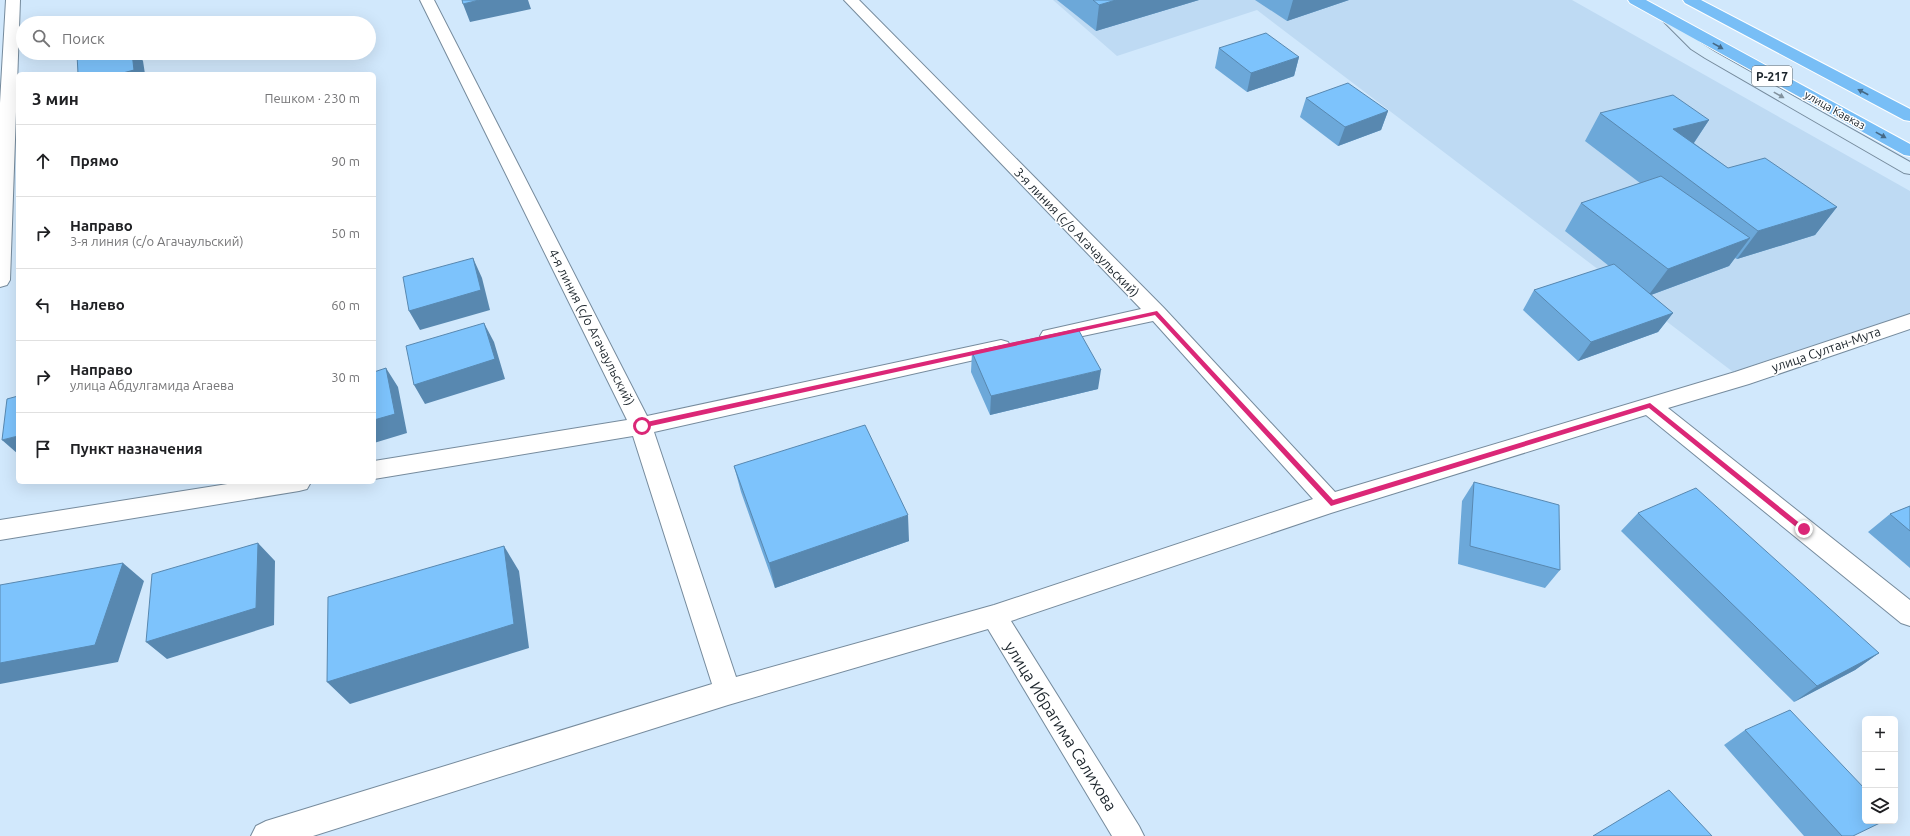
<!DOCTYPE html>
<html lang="ru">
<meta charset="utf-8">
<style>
body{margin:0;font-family:Ubuntu,sans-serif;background:#f6f6f6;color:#202124}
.controls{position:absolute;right:12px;bottom:12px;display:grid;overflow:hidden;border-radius:6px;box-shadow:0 4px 16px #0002}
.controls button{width:36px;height:36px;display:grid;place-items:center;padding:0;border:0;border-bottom:1px solid #e0e0e0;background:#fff;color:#202124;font:20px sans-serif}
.stop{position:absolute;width:12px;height:12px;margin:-9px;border:3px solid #db2777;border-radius:50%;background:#fff}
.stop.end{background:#db2777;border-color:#fff;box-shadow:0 1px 4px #0008}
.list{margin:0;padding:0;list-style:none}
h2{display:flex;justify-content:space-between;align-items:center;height:52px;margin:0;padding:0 16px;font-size:17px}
h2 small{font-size:13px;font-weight:400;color:#757577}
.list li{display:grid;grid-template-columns:26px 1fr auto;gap:12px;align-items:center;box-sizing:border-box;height:72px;padding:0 16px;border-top:1px solid #e0e0e0}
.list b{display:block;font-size:15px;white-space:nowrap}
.list p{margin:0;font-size:13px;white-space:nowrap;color:#757577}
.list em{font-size:13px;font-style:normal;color:#757577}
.icon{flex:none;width:22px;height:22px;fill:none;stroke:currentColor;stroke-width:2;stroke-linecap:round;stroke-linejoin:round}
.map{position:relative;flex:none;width:1910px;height:836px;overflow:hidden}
.search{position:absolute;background:#fff;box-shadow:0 4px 16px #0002;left:16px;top:16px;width:360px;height:44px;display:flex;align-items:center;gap:10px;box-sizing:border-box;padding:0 14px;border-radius:22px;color:#757577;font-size:15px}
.panel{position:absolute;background:#fff;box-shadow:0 4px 16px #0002;left:16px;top:72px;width:360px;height:412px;border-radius:6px}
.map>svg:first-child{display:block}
</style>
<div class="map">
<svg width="1910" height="836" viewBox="0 0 1910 836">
<rect width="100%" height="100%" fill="#d1e8fc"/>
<path fill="#bedaf3" d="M1053,0H1572L1910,191V321L1741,378L1257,10L1117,56Z"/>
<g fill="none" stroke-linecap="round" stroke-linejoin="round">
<g stroke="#768b9d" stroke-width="2">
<path id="street" d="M6,0H20L10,280L7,285L0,287V103Z
M420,0H434L647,416L1001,340L1008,342L1011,347L1008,352L1001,354L654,432L736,677L994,605L1313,499L1153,321L1050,343L1043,341L1040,336L1043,331L1141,309L844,0H859L1164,308L1335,492L1735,372L1910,314V329L1749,384L1668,408L1910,600V626L1901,623L1646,415L1331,513L1011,621L1139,826L1144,836H1112L988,629L728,705L313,836H251L256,826L266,821L712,684L633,436L374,479V461L627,420Z
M240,482H311L307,489L299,491L0,540V520Z"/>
</g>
<g stroke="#768b9d" stroke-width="2">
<path id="secondary" d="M1667,14L1672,15L1701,43L1715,52L1910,162V174L1904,173L1705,58L1691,49L1660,18L1662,15Z"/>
</g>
<g stroke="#fff" stroke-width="2">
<path id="highway" d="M1628,0H1646L1910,144V156L1904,155L1630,3Z
M1683,0H1701L1910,109V121L1904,120L1685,3Z"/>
</g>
<use href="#street" fill="#fff" fill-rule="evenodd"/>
<use href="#secondary" fill="#d6ecfc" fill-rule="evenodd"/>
<use href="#highway" fill="#78bef6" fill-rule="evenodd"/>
</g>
<path fill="#6ca8d9" d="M1057,0H1199L1096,31Z
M1255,0H1349L1287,21Z
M1219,48L1299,57L1294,76L1247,92L1215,68Z
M1306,98L1388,111L1381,130L1338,146L1300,117Z
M1600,113L1709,120L1694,143L1728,168L1837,207L1815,235L1737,259L1735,258L1729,266L1651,295L1673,313L1658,332L1578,361L1523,310L1534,290L1609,266L1565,231L1581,203L1640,183L1585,141Z
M972,352L1098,389L990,415L971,372Z
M734,466L909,541L775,588L741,492Z
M1474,482L1560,570L1545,588L1458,564L1462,501Z
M1910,506V568L1868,532L1890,514Z
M1638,513L1879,653L1855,670L1794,702L1621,531Z
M1745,730L1854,836H1804L1724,745Z"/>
<path fill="#5888b0" d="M479,0H528L531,9L470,22L463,4Z
M1116,0H1199L1096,31L1099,5Z
M1293,0H1349L1287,21Z
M132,53H138L143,61L145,74H119Z
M1299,57L1294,76L1247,92L1251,73Z
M1388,111L1381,130L1338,146L1345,127Z
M1709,120L1691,147L1656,156L1673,129Z
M1837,207L1815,235L1737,259L1758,231Z
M1750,238L1729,266L1648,296L1668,269Z
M473,258L482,278L490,310L420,330L409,311Z
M1673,313L1658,332L1578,361L1591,342Z
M484,323L494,342L505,379L425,404L414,385Z
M386,368L398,387L407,433L374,443V420Z
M1101,370L1098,389L990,415L991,396Z
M18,436V454L2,440Z
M908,515L909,541L775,588L769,563Z
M258,543L275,561L274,625L167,659L146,642Z
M504,546L519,571L529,648L350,704L327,682Z
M123,563L144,581L118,662L0,684V663Z
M1879,653L1855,670L1794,702L1817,686Z"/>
<path fill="#7dc3fc" stroke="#5888b0" d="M462,0H479L463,4Z
M1093,0H1116L1099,5Z
M1266,33L1299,57L1251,73L1219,48Z
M82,53H132L134,70L119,74H78L77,54Z
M1348,83L1388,111L1345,127L1306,98Z
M1673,95L1709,120L1673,129L1728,168L1765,158L1837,207L1758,231L1600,113Z
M1661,176L1750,238L1668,269L1581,203Z
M473,258L481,290L409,311L403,277Z
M1614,264L1673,313L1591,342L1534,290Z
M484,323L495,359L414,385L406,346Z
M1078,329L1101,370L991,396L972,352Z
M386,368L395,414L374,420V372Z
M18,396V436L2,440L7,399Z
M865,425L908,515L769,563L734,466Z
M1474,482L1559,505L1560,570L1470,546Z
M1696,488L1879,653L1817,686L1638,513Z
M1910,506V531L1890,514Z
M258,543L256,608L146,642L152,574Z
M504,546L514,624L327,682L328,597Z
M123,563L95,645L0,663V585Z
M1790,710L1865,789V821H1884L1853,836H1842L1745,730Z
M1669,790L1712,836H1593Z"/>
<defs><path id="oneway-solid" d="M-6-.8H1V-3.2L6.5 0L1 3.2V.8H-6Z"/></defs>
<g fill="#456986">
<use href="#oneway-solid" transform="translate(1718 46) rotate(29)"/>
<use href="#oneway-solid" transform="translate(1863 92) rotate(-152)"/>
<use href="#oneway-solid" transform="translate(1881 135) rotate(29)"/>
</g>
<use fill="#82929e" href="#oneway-solid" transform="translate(1779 95) rotate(29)"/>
<path fill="#db2777" d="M1157,311L1333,500L1650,403L1807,529L1806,531H1801L1649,408L1331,506L1155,315L642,428L638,426L642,423Z"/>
<g text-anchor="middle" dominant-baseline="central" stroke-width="3" stroke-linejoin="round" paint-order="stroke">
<g font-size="11" fill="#1b242b" stroke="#fff">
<text transform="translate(1835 110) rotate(29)">улица Кавказ</text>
</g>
<rect fill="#fff" stroke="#5f666b" stroke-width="1" x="1752" y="66" width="40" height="20" rx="3"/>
<g font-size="12" font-weight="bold" fill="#1b242b">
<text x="1772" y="76">Р-217</text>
</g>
<g font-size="13" fill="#1b242b" stroke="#fff">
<text transform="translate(1077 232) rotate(46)">3-я линия (с/о Агачаульский)</text>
<text transform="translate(592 327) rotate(63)">4-я линия (с/о Агачаульский)</text>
<text transform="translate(1826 349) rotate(-19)">улица Султан-Мута</text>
</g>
<g font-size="16" fill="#1b242b" stroke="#fff">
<text transform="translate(1061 726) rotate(58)">улица Ибрагима Салихова</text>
</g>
</g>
</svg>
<div class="controls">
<button>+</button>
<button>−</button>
<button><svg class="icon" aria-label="layers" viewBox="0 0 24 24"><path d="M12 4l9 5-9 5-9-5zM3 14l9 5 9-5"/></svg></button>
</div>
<div class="stop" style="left:642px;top:426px"></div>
<div class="stop end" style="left:1804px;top:529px"></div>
<div class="search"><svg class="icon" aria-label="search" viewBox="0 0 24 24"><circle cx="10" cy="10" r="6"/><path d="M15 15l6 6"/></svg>Поиск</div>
<section class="panel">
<h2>3 мин<small>Пешком · 230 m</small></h2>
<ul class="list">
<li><svg class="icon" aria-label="ahead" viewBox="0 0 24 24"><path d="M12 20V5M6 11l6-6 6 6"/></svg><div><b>Прямо</b></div><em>90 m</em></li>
<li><svg class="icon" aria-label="right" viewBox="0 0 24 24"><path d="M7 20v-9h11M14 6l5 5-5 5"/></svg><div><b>Направо</b><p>3-я линия (с/о Агачаульский)</p></div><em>50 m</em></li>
<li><svg class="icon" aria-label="left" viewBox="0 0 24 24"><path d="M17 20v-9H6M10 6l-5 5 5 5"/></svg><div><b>Налево</b></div><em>60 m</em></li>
<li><svg class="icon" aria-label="right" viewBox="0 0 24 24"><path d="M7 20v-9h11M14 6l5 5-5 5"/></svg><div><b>Направо</b><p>улица Абдулгамида Агаева</p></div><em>30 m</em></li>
<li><svg class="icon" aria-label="arrive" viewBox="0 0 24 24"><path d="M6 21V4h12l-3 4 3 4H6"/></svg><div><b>Пункт назначения</b></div></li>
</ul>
</section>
</div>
